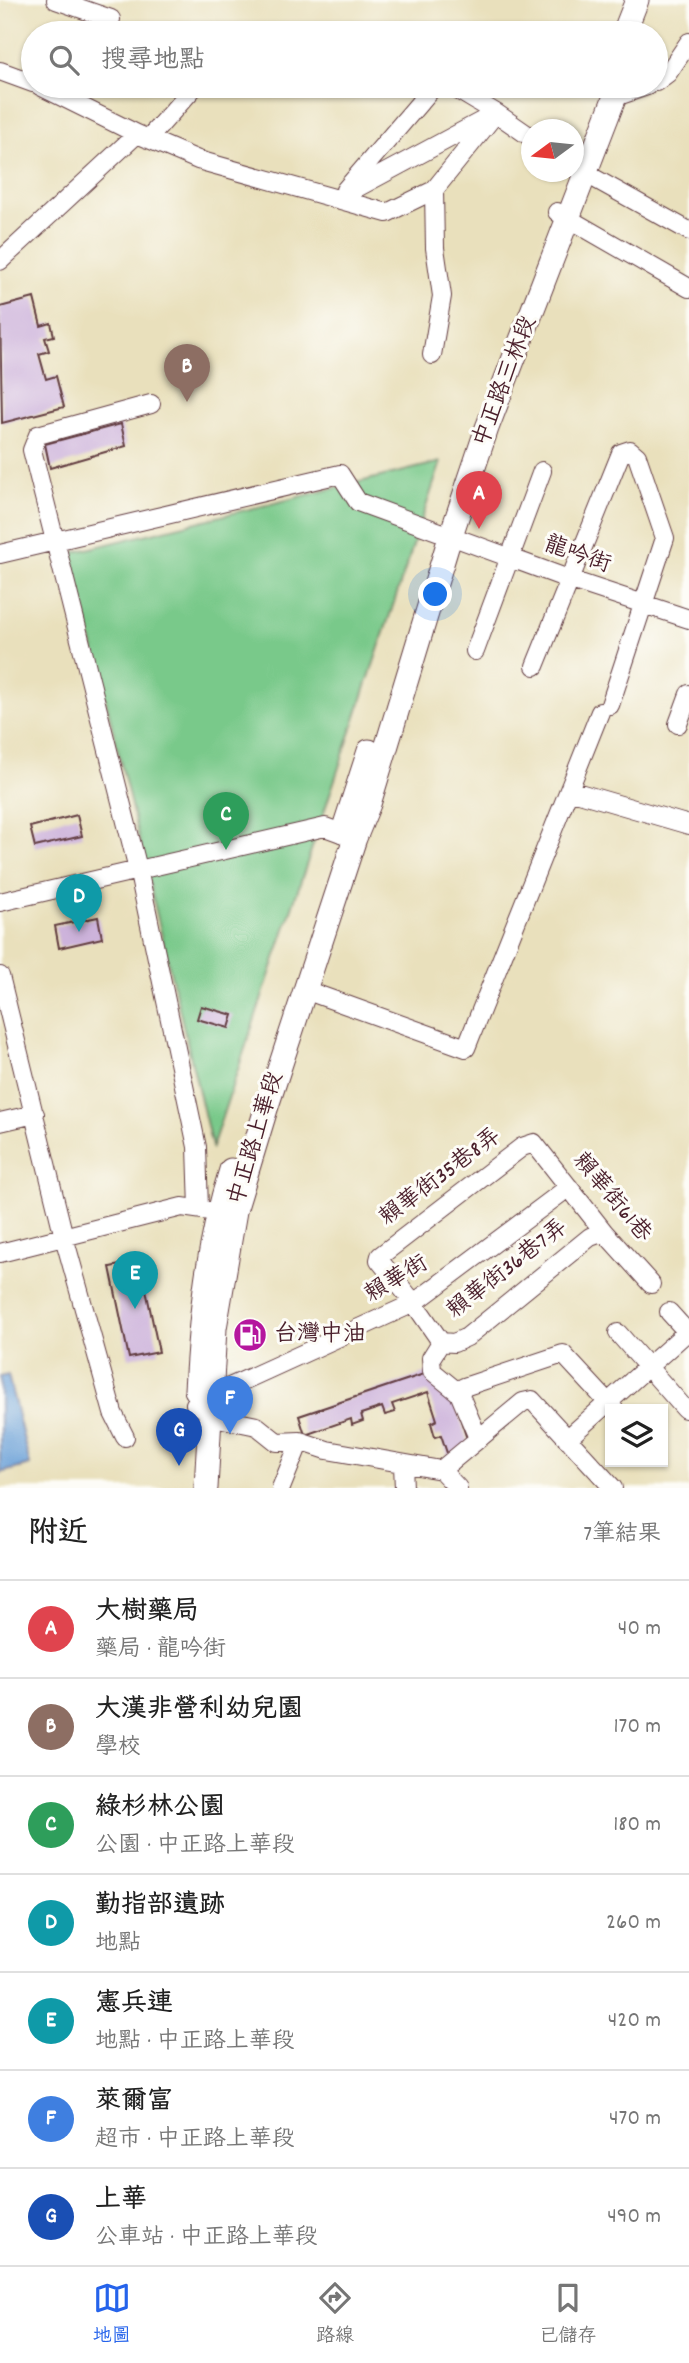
<!DOCTYPE html>
<html lang="zh-TW">
<meta charset="utf-8">
<style>
body{margin:0;font-family:Dekko,"LXGW WenKai TC",sans-serif;background:#f6f6f6;color:#222}
.controls{position:absolute;right:21px;bottom:21px;display:grid;overflow:hidden;border-radius:0px;box-shadow:0 2px 5px #0004}
.controls button{width:63px;height:63px;display:grid;place-items:center;padding:0;border:0;border-bottom:2px solid #e0e0e0;background:#fff;color:#222;font:35px sans-serif}
.compass{position:absolute;left:521px;top:119px;width:63px;height:63px;border-radius:50%;background:#fff;box-shadow:0 2px 5px #0004;rotate:255deg}
.you{position:absolute;left:436px;top:595px;width:24px;height:24px;margin:-18px;border:5px solid #fff;border-radius:50%;background:#1a73e8;box-shadow:0 0 0 10px #1a73e833}
.badge{display:grid;place-items:center;width:46px;height:46px;border-radius:50%;background:#2563eb;color:#fff;font-size:23px;font-weight:700}
.pin{position:absolute;translate:-50% -58px;filter:drop-shadow(0 2px 4px #0008)}
.pin::after{content:'';position:absolute;top:37px;width:24px;height:21px;background:inherit;clip-path:polygon(0 0,100% 0,50% 100%)}
.list{margin:0;padding:0;list-style:none}
h2{display:flex;justify-content:space-between;align-items:center;height:91px;margin:0;padding:0 28px;font-size:30px}
h2 small{font-size:23px;font-weight:400;color:#767676}
.list li{display:grid;grid-template-columns:46px 1fr auto;gap:21px;align-items:center;box-sizing:border-box;height:98px;padding:0 28px;border-top:2px solid #e0e0e0}
.list b{display:block;font-size:26px;white-space:nowrap}
.list p{margin:0;font-size:23px;white-space:nowrap;color:#767676}
.list em{font-size:23px;font-style:normal;color:#767676}
.icon{flex:none;width:38px;height:38px;fill:none;stroke:currentColor;stroke-width:2;stroke-linecap:round;stroke-linejoin:round}
.map{position:relative;flex:none;width:689px;height:1488px;overflow:hidden}
.search{position:absolute;background:#fff;box-shadow:0 2px 5px #0004;left:21px;right:21px;top:21px;height:77px;display:flex;align-items:center;gap:18px;box-sizing:border-box;padding:0 24px;border-radius:38px;color:#767676;font-size:26px}
.sheet{height:777px;background:#fff}
nav{display:flex;justify-content:space-around;align-items:center;box-sizing:border-box;height:98px;border-top:2px solid #e0e0e0;background:#fff;font-size:19px;color:#767676}
nav a{display:grid;justify-items:center;gap:4px}
nav .on{color:#2563eb}
.map>svg:first-child{display:block}
</style>
<div class="map">
<svg width="689" height="1488" viewBox="0 0 689 1488">
<rect width="100%" height="100%" fill="#fdfcf7"/>
<filter id="ink" filterUnits="userSpaceOnUse"><feTurbulence type="fractalNoise" baseFrequency=".0143" numOctaves="2"/><feDisplacementMap in="SourceGraphic" scale="14" xChannelSelector="R" yChannelSelector="G"/><feConvolveMatrix kernelMatrix="1 2 1 2 8 2 1 2 1" color-interpolation-filters="sRGB"/></filter>
<filter id="wash" filterUnits="userSpaceOnUse"><feTurbulence type="fractalNoise" baseFrequency=".00686" numOctaves="4" result="noise"/><feDisplacementMap in="SourceGraphic" scale="28" xChannelSelector="R" yChannelSelector="G"/><feGaussianBlur stdDeviation="1.57" result="paint"/><feColorMatrix in="noise" values="0 0 0 0 0 0 0 0 0 0 0 0 0 0 0 0 0 1.4 0 .05"/><feComposite in="paint" operator="in"/></filter>
<g filter="url(#wash)">
<rect width="100%" height="100%" fill="#e9e0bc"/>
<path fill="#79c98a" stroke="#62745a" stroke-width="2" d="M441,462L212,1147L71,553Z"/>
<path fill="#6ca1d8" stroke="#5b6082" stroke-width="2" d="M8,1375L30,1465L0,1473V1377Z"/>
<g id="blocks">
<path fill="#cdb3db" d="M34,298L41,326L51,323L54,336L45,338L49,351L39,354L46,379L56,376L64,407L2,423L0,307Z
M121,424L126,446L50,468L45,444Z
M77,815L82,836L35,847L30,827Z
M98,917L102,938L59,948L55,926Z
M201,1006L233,1015L229,1028L197,1019Z
M140,1261L159,1352L129,1358L110,1267Z
M433,1371L449,1385L468,1442L449,1459L441,1435L435,1437L431,1423L437,1420L428,1392L392,1404L395,1412L385,1415L382,1407L361,1414L363,1421L352,1425L351,1419L305,1435L299,1416Z"/>
</g>
</g>
<g filter="url(#ink)">
<use href="#blocks" fill-opacity="0" stroke="#623c41" stroke-width="2"/>
<g fill="none" stroke-linecap="round" stroke-linejoin="round">
<g stroke="#623c41" stroke-width="20">
<path id="minor" d="M56,0L111,19
M0,71L33,83
M656,82L668,73L689,42
M40,86L137,134L198,160L387,213L434,190L496,113L532,138
M451,86L496,113
M615,97L647,86
M148,139L195,86
M574,167L689,231
M345,190L434,86
M338,198L489,117
M557,212L689,288
M0,261L137,134
M432,355L442,296L435,248L434,190
M151,404L38,435L32,450L138,869L197,1147L199,1209
M0,554L340,474L358,502L571,580L689,619
M475,651L542,471
M535,666L621,453L630,450L637,456L665,538L610,705
M678,724L689,694
M569,790L689,825
M0,902L325,827L355,838
M0,976L64,1237L113,1413L125,1437
M305,990L466,1048L600,712
M0,1122L35,1114
M0,1253L182,1207L210,1211
M669,1312L689,1334
M618,1333L685,1409
M441,1342L414,1303L379,1260L380,1256L522,1147L534,1143L604,1232L651,1284
M441,1342L454,1343L467,1337L590,1237L604,1232
M441,1342L431,1358L432,1371L459,1393
M201,1400L414,1303L569,1187
M195,1404L223,1419L257,1426L277,1442L300,1441L327,1450L441,1470L523,1402L532,1400L613,1488
M478,1438L459,1393L464,1387L563,1354L614,1409
M567,1439L687,1332
M403,1465L404,1488
M441,1470L458,1488
M281,1488L300,1441"/>
</g>
<g stroke="#623c41" stroke-width="25">
<path id="major" d="M624,33L637,0
M343,831L369,751
M196,1390C200,1316 208,1241 231,1170
M206,1488L215,1328L235,1211L266,1109L355,838L369,804L447,547L487,428L619,86"/>
</g>
<use href="#minor" stroke="#fff" stroke-width="18"/>
<use href="#major" stroke="#fff" stroke-width="23"/>
</g>
</g>
<defs>
<g id="fuel-disc" transform="scale(1.75)"><circle r="9.5" fill="#b5179e" stroke="#fdfcf7"/><path d="M-5.5-6h7V0h2V4h1.3V-2.5L3-4.5l.8-.8L6-3V5H2.5V1h-1V6h-7ZM-4.2-4.7v3.2H.2V-4.7Z" fill="#fff"/></g>
</defs>
<g fill-rule="evenodd">
<use href="#fuel-disc" x="250" y="1335"/>
</g>
<g text-anchor="middle" dominant-baseline="central" stroke-width="6" stroke-linejoin="round" paint-order="stroke">
<g font-size="23" fill="#4a1f2b" stroke="#fdfcf7">
<text transform="translate(506 382) rotate(-69)">中正路三林段</text>
<text transform="translate(577 556) rotate(19)">龍吟街</text>
<text transform="translate(257 1139) rotate(-73)">中正路上華段</text>
<text transform="translate(441 1178) rotate(-37)">賴華街35巷8弄</text>
<text transform="translate(611 1198) rotate(50)">賴華街61巷</text>
<text transform="translate(508 1270) rotate(-38)">賴華街36巷7弄</text>
<text transform="translate(397 1280) rotate(-31)">賴華街</text>
</g>
<g font-size="23" fill="#4a1f2b" stroke="#fdfcf7" text-anchor="start">
<text x="274" y="1335">台灣中油</text>
</g>
</g>
</svg>
<div class="controls">
<button><svg class="icon" aria-label="layers" viewBox="0 0 24 24"><path d="M12 4l9 5-9 5-9-5zM3 14l9 5 9-5"/></svg></button>
</div>
<svg class="compass" viewBox="-18 -18 36 36"><path d="M0-13l5 13h-10z" fill="#e53935"/><path d="M0 13l5-13h-10z" fill="#767676"/></svg>
<div class="you"></div>
<div class="pin badge" style="left:479px;top:529px;background:#e0444e">A</div>
<div class="pin badge" style="left:187px;top:402px;background:#8d6e63">B</div>
<div class="pin badge" style="left:226px;top:850px;background:#2e9e5b">C</div>
<div class="pin badge" style="left:79px;top:932px;background:#0f9aa8">D</div>
<div class="pin badge" style="left:135px;top:1309px;background:#0f9aa8">E</div>
<div class="pin badge" style="left:230px;top:1434px;background:#3f7fe0">F</div>
<div class="pin badge" style="left:179px;top:1466px;background:#1a4fb4">G</div>
<div class="search"><svg class="icon" aria-label="search" viewBox="0 0 24 24"><circle cx="10" cy="10" r="6"/><path d="M15 15l6 6"/></svg>搜尋地點</div>
</div>
<section class="sheet">
<h2>附近<small>7筆結果</small></h2>
<ul class="list">
<li><span class="badge" style="background:#e0444e">A</span><div><b>大樹藥局</b><p>藥局 · 龍吟街</p></div><em>40 m</em></li>
<li><span class="badge" style="background:#8d6e63">B</span><div><b>大漢非營利幼兒園</b><p>學校</p></div><em>170 m</em></li>
<li><span class="badge" style="background:#2e9e5b">C</span><div><b>綠杉林公園</b><p>公園 · 中正路上華段</p></div><em>180 m</em></li>
<li><span class="badge" style="background:#0f9aa8">D</span><div><b>勤指部遺跡</b><p>地點</p></div><em>260 m</em></li>
<li><span class="badge" style="background:#0f9aa8">E</span><div><b>憲兵連</b><p>地點 · 中正路上華段</p></div><em>420 m</em></li>
<li><span class="badge" style="background:#3f7fe0">F</span><div><b>萊爾富</b><p>超市 · 中正路上華段</p></div><em>470 m</em></li>
<li><span class="badge" style="background:#1a4fb4">G</span><div><b>上華</b><p>公車站 · 中正路上華段</p></div><em>490 m</em></li>
</ul>
</section>
<nav>
<a class="on"><svg class="icon" aria-label="map" viewBox="0 0 24 24"><path d="M3 6l6-2 6 2 6-2v14l-6 2-6-2-6 2zM9 4v14M15 6v14"/></svg>地圖</a>
<a><svg class="icon" aria-label="directions" viewBox="0 0 24 24"><path d="M12 3l9 9-9 9-9-9zM9 14v-3h6M13 9l2 2-2 2"/></svg>路線</a>
<a><svg class="icon" aria-label="saved" viewBox="0 0 24 24"><path d="M7 4h10v16l-5-4-5 4z"/></svg>已儲存</a>
</nav>
